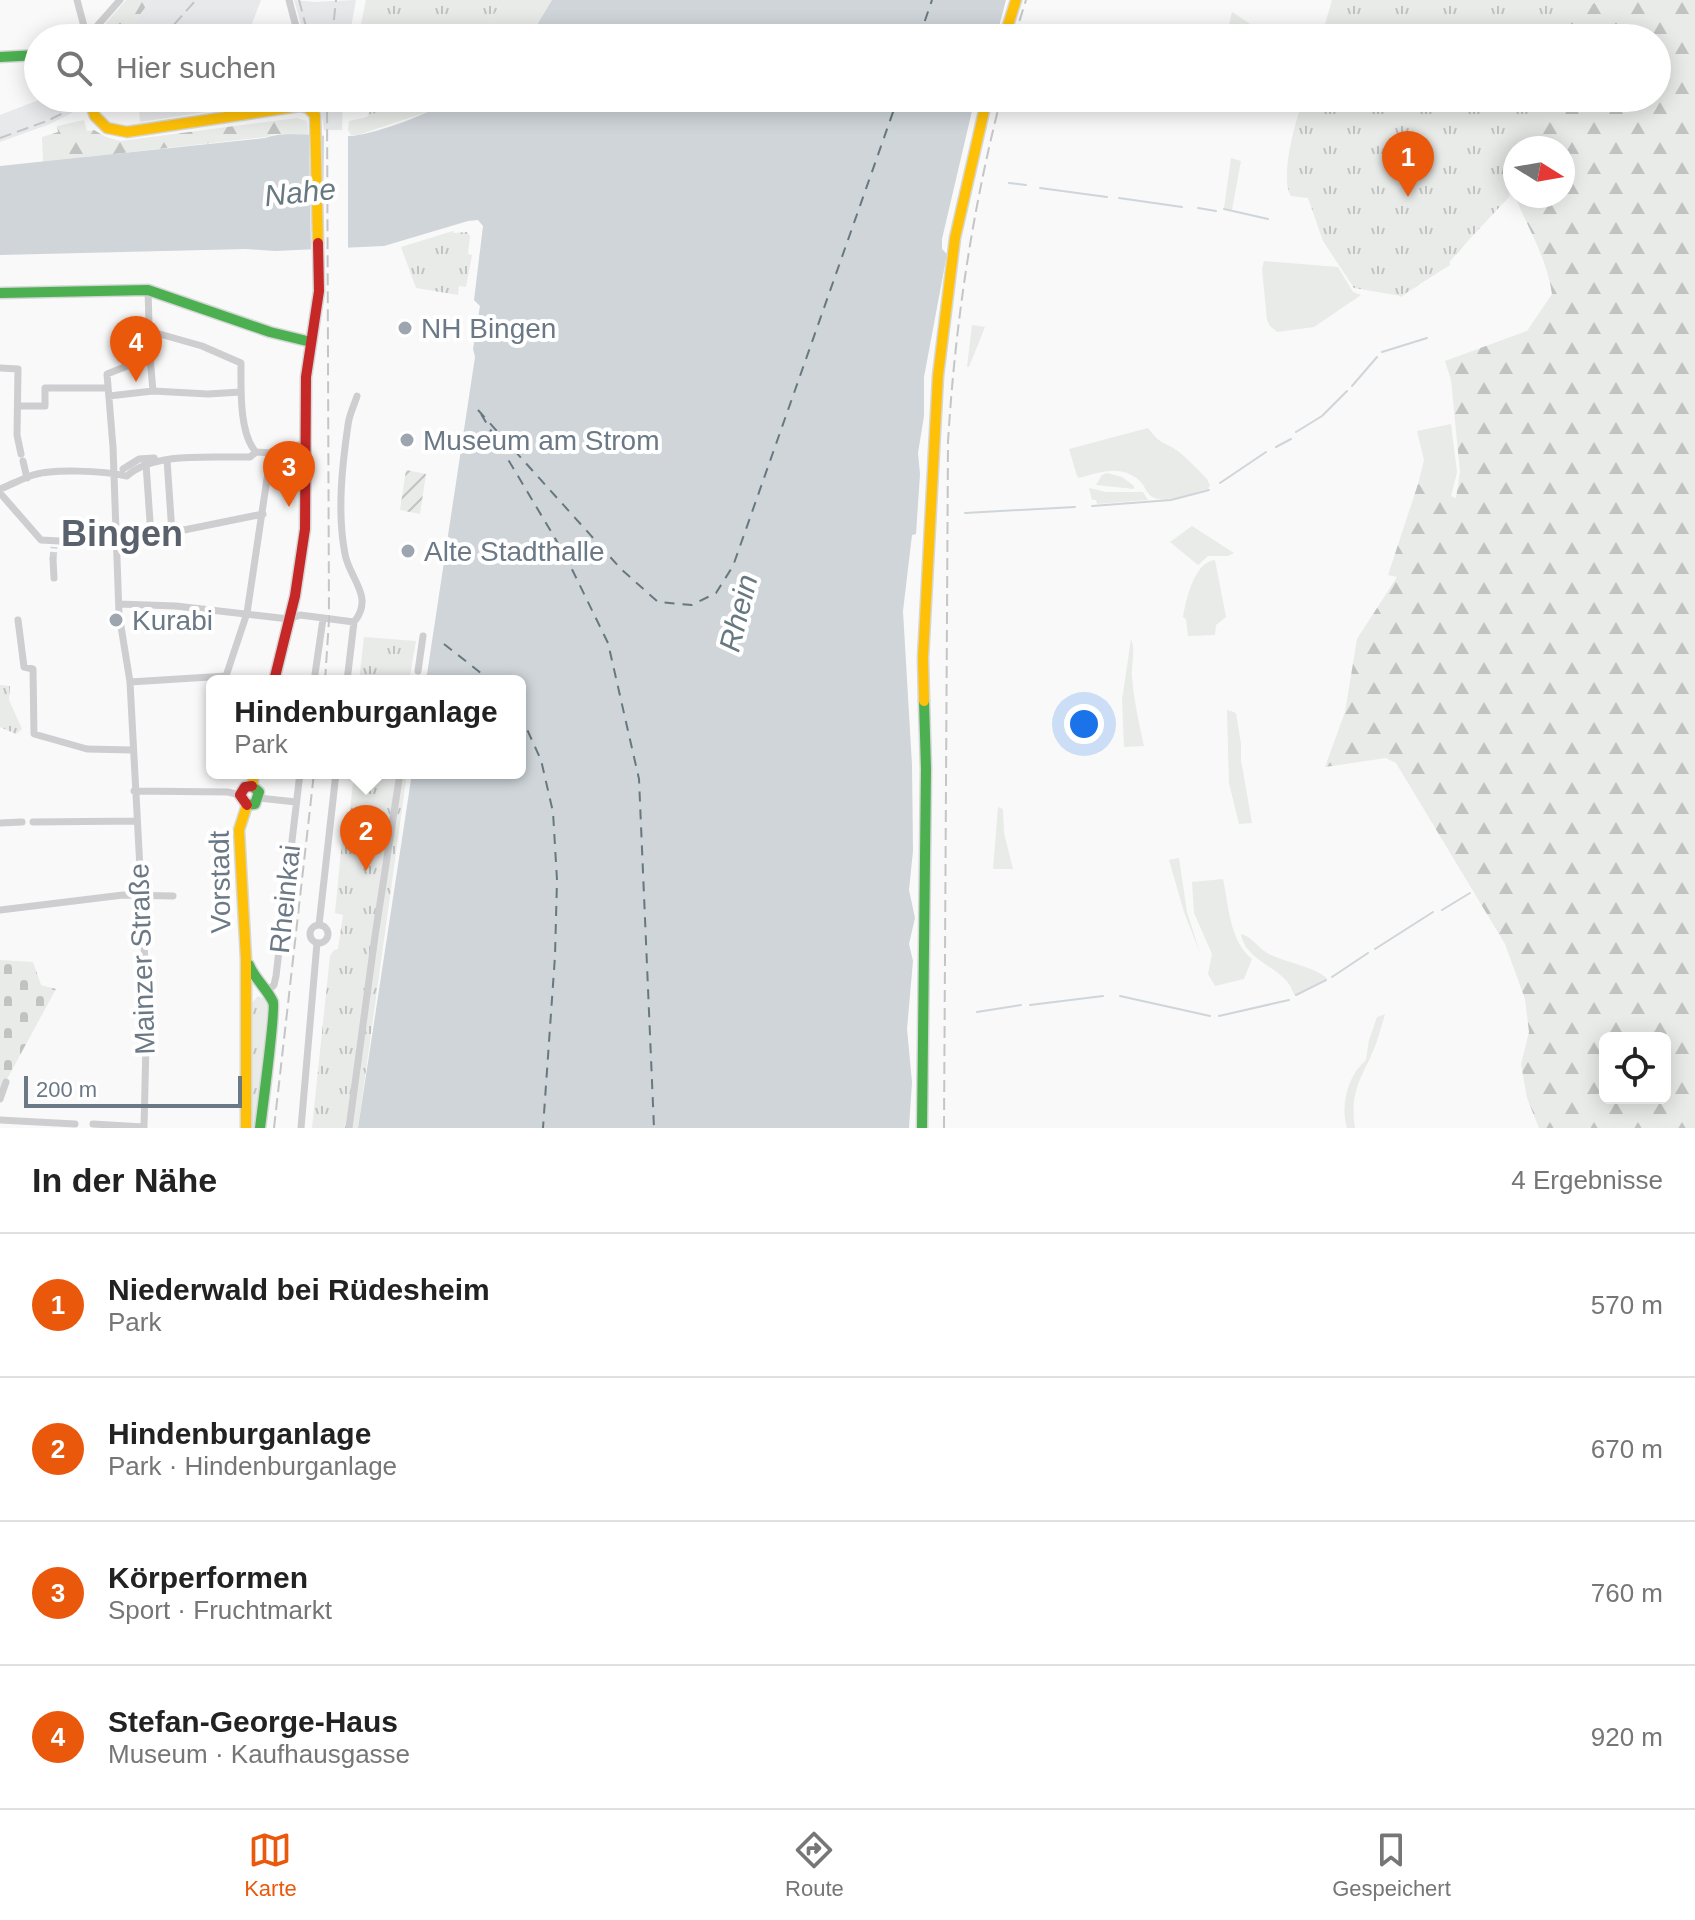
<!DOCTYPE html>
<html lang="de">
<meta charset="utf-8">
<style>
body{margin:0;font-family:Helvetica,sans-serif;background:#f6f6f6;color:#222}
.controls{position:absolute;right:24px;bottom:24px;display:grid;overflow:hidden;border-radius:12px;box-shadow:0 4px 20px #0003}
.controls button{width:72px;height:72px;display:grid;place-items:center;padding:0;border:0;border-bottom:2px solid #e0e0e0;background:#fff;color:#222;font:40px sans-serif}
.compass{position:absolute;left:1503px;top:136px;width:72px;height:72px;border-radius:50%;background:#fff;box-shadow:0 4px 20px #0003;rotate:101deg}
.scale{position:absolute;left:24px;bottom:20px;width:218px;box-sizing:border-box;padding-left:8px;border:4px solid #6b7886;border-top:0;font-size:22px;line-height:28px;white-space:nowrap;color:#6b7886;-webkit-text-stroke:6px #fff;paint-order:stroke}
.you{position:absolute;left:1084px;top:724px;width:28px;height:28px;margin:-20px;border:6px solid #fff;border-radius:50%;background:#1a73e8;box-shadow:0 0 0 12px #1a73e833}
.badge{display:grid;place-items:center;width:52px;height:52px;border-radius:50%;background:#ea580c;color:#fff;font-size:26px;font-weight:700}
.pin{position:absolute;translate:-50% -66px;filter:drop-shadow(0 2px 4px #0008)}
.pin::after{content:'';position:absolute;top:42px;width:28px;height:24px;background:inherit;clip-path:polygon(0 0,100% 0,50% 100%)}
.popup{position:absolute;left:206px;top:675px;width:320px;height:104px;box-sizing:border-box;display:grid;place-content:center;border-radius:12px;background:#fff;filter:drop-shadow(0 2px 6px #0005);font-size:26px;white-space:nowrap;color:#767676}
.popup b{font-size:30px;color:#222}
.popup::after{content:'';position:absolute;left:50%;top:100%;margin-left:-16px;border:16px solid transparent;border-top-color:#fff}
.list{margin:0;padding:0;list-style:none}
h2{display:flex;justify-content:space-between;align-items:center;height:104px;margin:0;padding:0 32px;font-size:34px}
h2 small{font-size:26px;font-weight:400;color:#767676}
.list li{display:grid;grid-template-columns:52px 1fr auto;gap:24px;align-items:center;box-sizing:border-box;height:144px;padding:0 32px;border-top:2px solid #e0e0e0}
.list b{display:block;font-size:30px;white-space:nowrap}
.list p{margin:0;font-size:26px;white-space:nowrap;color:#767676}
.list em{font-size:26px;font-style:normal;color:#767676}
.icon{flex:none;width:44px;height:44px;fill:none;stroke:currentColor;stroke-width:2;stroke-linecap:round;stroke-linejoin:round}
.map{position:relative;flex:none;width:1695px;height:1128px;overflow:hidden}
.search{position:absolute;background:#fff;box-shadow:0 4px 20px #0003;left:24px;right:24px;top:24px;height:88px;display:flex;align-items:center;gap:20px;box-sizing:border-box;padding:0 28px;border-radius:44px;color:#767676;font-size:30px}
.sheet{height:680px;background:#fff}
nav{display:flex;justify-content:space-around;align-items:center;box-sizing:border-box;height:112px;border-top:2px solid #e0e0e0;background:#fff;font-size:22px;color:#767676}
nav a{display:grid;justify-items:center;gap:4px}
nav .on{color:#ea580c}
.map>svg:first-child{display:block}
</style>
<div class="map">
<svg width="1695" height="1128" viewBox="0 0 1695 1128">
<defs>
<pattern id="forest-firs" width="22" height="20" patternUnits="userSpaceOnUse" patternTransform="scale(2)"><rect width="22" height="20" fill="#e8ebe7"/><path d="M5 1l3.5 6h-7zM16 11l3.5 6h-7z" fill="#c0c3c1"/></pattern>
<pattern id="cemetery-stones" width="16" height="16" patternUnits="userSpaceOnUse" patternTransform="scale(2)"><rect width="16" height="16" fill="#e8ebe7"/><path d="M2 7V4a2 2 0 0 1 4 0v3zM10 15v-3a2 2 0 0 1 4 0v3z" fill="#c0c3c1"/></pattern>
<pattern id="park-tufts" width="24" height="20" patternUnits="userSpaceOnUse" patternTransform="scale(2)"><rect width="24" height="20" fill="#e8ebe7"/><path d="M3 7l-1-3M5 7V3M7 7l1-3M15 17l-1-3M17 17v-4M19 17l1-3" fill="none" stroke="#c0c3c1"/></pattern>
<pattern id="garden-furrows" width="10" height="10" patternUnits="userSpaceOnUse" patternTransform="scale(2)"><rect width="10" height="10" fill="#e8ebe7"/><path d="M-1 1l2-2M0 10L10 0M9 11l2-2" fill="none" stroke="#c0c3c1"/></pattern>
</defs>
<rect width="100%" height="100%" fill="#f9f9f9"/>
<path fill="#e8e9ea" d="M151,0H261L251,26L260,30L261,38H122Z
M294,0L314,2L356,0L349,38H305Z
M44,98H101L50,124L0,142V115Z
M138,98H299L140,122Z
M320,98H343L342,130H324Z"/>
<path fill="#e8ebe7" d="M504,0H552L529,38H477Z
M1232,12L1258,29L1242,38H1226Z
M404,98H457L433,110L358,135H351L348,130L349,121L367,117Z
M1231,158L1241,161L1232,210L1224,208Z
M1264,261L1338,267L1353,292L1361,295L1314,327L1277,332L1270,326L1267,320L1262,269Z
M972,325L985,327L969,367H967Z
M1451,424L1457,472L1451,497L1418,484L1424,460L1417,431Z
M1148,428C1162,447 1165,441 1179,452C1189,460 1198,470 1207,479L1210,485L1208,489C1194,492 1165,506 1151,496C1147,493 1144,485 1140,481C1121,464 1101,472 1079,478L1077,476L1069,449Z
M1107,473L1122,477L1134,486V489L1096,485L1102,475Z
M1089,488L1106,492H1143L1148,500L1097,504L1096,500H1092Z
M1192,526L1234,553L1228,556H1208L1198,565L1170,542Z
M1215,560L1226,617L1216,625L1215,635L1188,636L1186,619L1183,617C1186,600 1194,562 1215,560Z
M1131,639C1136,650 1131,664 1132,677C1134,701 1139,723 1144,746L1124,747L1122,700Z
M1227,710L1236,713L1241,744V760L1252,823L1239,824L1229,783Z
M998,807L1003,809L1004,833L1013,869H993Z
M1179,858L1187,912L1200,953L1184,912L1169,860Z
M1223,879C1229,906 1229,940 1252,959L1244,979L1215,986L1208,974L1212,954L1194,913L1192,882Z
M1241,934C1251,936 1257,947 1267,953C1286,963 1310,965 1327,978L1294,995C1286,966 1246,964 1241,934Z
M1385,1014C1381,1028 1377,1043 1371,1056C1358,1083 1350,1096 1355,1128H1347C1340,1105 1348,1075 1366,1060L1369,1040L1377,1017Z"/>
<path fill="url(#forest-firs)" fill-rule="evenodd" d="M126,0H151L122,38H93Z
M1399,0H1695V1128H1539L1527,1098L1521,1064L1529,1032L1525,999L1505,944L1396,763L1386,758L1325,767L1345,712L1357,639L1397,577L1388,575L1418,484L1456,498L1460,472L1451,380L1445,361L1527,331L1552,294C1547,258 1528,229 1515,196H1563V148H1515V195L1512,188L1447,265L1401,297L1389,285L1401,98H1657V38H1397ZM1605,1038H1665V1098H1605Z
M297,118L307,121L309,137L275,134L266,137L43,162L42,137L58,132L57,126L84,120L87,131L94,130L106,137L120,141Z"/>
<path fill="url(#cemetery-stones)" d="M0,960L33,962L41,985L56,989L0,1092Z"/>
<path fill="url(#park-tufts)" d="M366,0H504L477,38H358Z
M1332,0H1599L1557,28L1549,38H1321Z
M377,98H404L367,117Z
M1304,98H1540L1538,115L1523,148H1515V168L1509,197L1450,260V265L1401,296L1354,288L1323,241L1308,198L1291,196C1279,179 1296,118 1304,98Z
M453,231L454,233L467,232L470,236L468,254L472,255L466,287L459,286L458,295L416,288L401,247Z
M364,637L416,641L409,681H359Z
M0,685L10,686L9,700L22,729L16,734L0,727Z
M354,773H407L358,1128H312L330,956L334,950L338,949L343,915L335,913L343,830L348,829Z
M258,996L272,1002L257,1128H248L251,1004Z"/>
<path fill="url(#garden-furrows)" d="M406,470L426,474L420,514L400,510Z"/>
<path fill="#cfd5d9" d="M552,0H1006L996,38H529Z
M457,98H975L942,239V249L947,254L924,377V416L918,453L920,474L916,534L912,535L903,611L912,765L913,851L909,890L915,918L909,944L913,961L907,1029L912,1082L909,1128H358L412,773H520V681H426L475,357L473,349L480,306L474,300L483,226L478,220L468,221L384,246L275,251L246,249L0,255V166L265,138C288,129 331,140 358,135C388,130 430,112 457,98Z"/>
<path fill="#f9f9f9" d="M321,132L323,237L324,132H348V253L311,254L309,133Z"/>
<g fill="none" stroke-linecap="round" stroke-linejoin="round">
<path stroke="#cfd5d9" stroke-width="2" d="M1009,183L1026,185
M1040,188L1107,197
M1119,198L1182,207
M1198,208L1216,211
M1224,209L1268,219
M1382,352L1427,338
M1352,386L1377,357
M1296,432L1322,416L1347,391
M1276,447L1291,439
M1220,483L1266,452
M1092,506L1171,500L1209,490
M965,513L1075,507
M1442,910L1470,893
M1375,949L1433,912
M1332,977L1368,953
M1296,995L1326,980
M1120,996L1210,1016
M1030,1005L1103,996
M977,1012L1021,1005
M1219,1016L1289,1000"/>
<path stroke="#677881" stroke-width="2" stroke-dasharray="10 8" stroke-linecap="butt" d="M919,38L932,0
M478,410L621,569L658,602L692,605L716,593L733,566L898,98
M481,414L565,555L608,643L639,779L654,1128
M444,644L491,681
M520,714L541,760L553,812L557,880L555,956L543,1128"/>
<path stroke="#ced2d6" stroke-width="7" stroke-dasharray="7 3.5" stroke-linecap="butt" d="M53,559L54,547"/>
<g stroke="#d6d7d7" stroke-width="13">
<path id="fast" d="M0,57L38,55
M0,293L148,290L270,332L311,342
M247,805L255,804L259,792L252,786
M249,965C255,979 267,989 273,1002C276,1008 262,1112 260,1128
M922,1128L926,769L924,701"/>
</g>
<g stroke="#d6d7d7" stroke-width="13">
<path id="slow" d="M1004,38L1016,0
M95,116L107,128L127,132L300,106L308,108L315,115L318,243
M924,701L923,658L938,376L955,238L987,98
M252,786L254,773
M246,1128V959L239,830L247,805"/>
</g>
<g stroke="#d6d7d7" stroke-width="13">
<path id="jam" d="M274,681L295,596L305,529L306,377L319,291L318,243
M247,805L240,795L245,787L252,786"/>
</g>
<path stroke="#ceced0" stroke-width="7" d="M77,0L85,30L83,37
M289,0L299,38
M83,38L90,34L120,0
M149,331L202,346L241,363C241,388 239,434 256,452
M150,357L153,391
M0,368L18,369L17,435L21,454
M109,396L153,391L208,394L241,392
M18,406H45V388H108
M273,451L307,443
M167,460L172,533
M23,461L27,478
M146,464L151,536
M123,469L139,459L154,458
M0,489C10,485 20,480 30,476C52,468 104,471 127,476C154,451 214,458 250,457L256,452L307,455
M0,493L41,540L115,544L263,514
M53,559L54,578
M119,604L176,606L289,619L300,615L354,622
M18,620L24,667L33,669L34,734L87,749L132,750
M418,671L423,636
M314,681L323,619
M347,681L354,622C375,597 349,578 345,554C337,513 342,466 348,425C349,415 354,406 357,396
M130,682L226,676L247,613L271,452
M134,791L228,792L240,795
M259,798L296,802
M33,822L136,821
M0,823L22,822
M0,910L123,895L173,896
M310 934a9 9 0 1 1 18 0a9 9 0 1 1-18 0Z
M319,925L336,773
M266,992L274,985L276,976L300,773
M0,1099L6,1082
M0,1120L75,1124
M93,1124L144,1127
M144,1128L147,1000L130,682L119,614L113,447L107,374L150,357L148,290
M301,1128L317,943
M349,1128L375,936L400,773"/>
<use href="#fast" stroke="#4caf50" stroke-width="10"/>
<use href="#slow" stroke="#ffc107" stroke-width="10"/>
<use href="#jam" stroke="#c62828" stroke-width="10"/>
<path stroke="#c4c5c6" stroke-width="2" stroke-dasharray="12 6" stroke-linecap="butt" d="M299,0L309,38
M162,38L196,0
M332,38L336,0
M1014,38L1026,0
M0,138L47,121L94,98
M325,681L329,620L327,98
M274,1128L314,773
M944,1128L948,442C955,325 972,211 1001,98"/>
<g stroke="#d6d7d7" stroke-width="13" stroke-linecap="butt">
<path id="slow-bridge" d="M88,98L95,116"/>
</g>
<use href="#slow-bridge" stroke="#ffc107" stroke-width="10"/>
</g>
<g fill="#9da5ae" stroke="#fff" stroke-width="3">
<circle cx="405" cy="328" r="8"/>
<circle cx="407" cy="440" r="8"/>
<circle cx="408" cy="551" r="8"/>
<circle cx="116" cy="620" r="8"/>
</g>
<g text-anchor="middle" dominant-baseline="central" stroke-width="8" stroke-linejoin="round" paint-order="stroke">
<g font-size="28" fill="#6b7886" stroke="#fff" text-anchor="start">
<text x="421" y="328">NH Bingen</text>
<text x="423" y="440">Museum am Strom</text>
<text x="424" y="551">Alte Stadthalle</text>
<text x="132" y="620">Kurabi</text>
</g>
<g font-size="28" fill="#6b7886" stroke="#fff">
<text transform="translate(220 882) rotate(-91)">Vorstadt</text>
<text transform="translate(285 899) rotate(-84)">Rheinkai</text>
<text transform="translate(142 959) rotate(-92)">Mainzer Straße</text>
</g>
<g font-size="30" font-style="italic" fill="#677881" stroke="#fff">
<text transform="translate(300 192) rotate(-6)">Nahe</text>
<text transform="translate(738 613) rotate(-76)">Rhein</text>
</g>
<g font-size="36" font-weight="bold" fill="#59626c" stroke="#fff">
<text x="122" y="533">Bingen</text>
</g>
</g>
</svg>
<div class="controls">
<button><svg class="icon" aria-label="locate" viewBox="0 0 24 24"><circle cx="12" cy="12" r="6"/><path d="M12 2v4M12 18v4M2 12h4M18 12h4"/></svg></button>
</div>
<svg class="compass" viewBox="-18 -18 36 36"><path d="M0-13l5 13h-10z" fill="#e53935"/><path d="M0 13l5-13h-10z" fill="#767676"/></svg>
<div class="scale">200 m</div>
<div class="you"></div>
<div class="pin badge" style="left:1408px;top:197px">1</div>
<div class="pin badge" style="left:366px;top:871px">2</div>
<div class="popup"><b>Hindenburganlage</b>Park</div>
<div class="pin badge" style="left:289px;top:507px">3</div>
<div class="pin badge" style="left:136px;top:382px">4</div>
<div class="search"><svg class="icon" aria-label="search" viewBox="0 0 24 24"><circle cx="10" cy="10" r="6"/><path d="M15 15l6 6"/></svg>Hier suchen</div>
</div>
<section class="sheet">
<h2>In der Nähe<small>4 Ergebnisse</small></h2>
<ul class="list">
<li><span class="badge">1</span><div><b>Niederwald bei Rüdesheim</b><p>Park</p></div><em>570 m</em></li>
<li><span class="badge">2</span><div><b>Hindenburganlage</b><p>Park · Hindenburganlage</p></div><em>670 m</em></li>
<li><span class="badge">3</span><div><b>Körperformen</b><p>Sport · Fruchtmarkt</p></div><em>760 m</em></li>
<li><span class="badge">4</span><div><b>Stefan-George-Haus</b><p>Museum · Kaufhausgasse</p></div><em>920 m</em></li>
</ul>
</section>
<nav>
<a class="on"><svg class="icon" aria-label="map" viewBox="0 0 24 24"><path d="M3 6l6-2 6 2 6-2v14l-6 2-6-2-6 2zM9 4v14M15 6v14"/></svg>Karte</a>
<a><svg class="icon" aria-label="directions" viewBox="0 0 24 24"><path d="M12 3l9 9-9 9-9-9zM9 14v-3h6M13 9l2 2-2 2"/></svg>Route</a>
<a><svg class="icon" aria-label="saved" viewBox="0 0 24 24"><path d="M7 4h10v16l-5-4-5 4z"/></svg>Gespeichert</a>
</nav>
